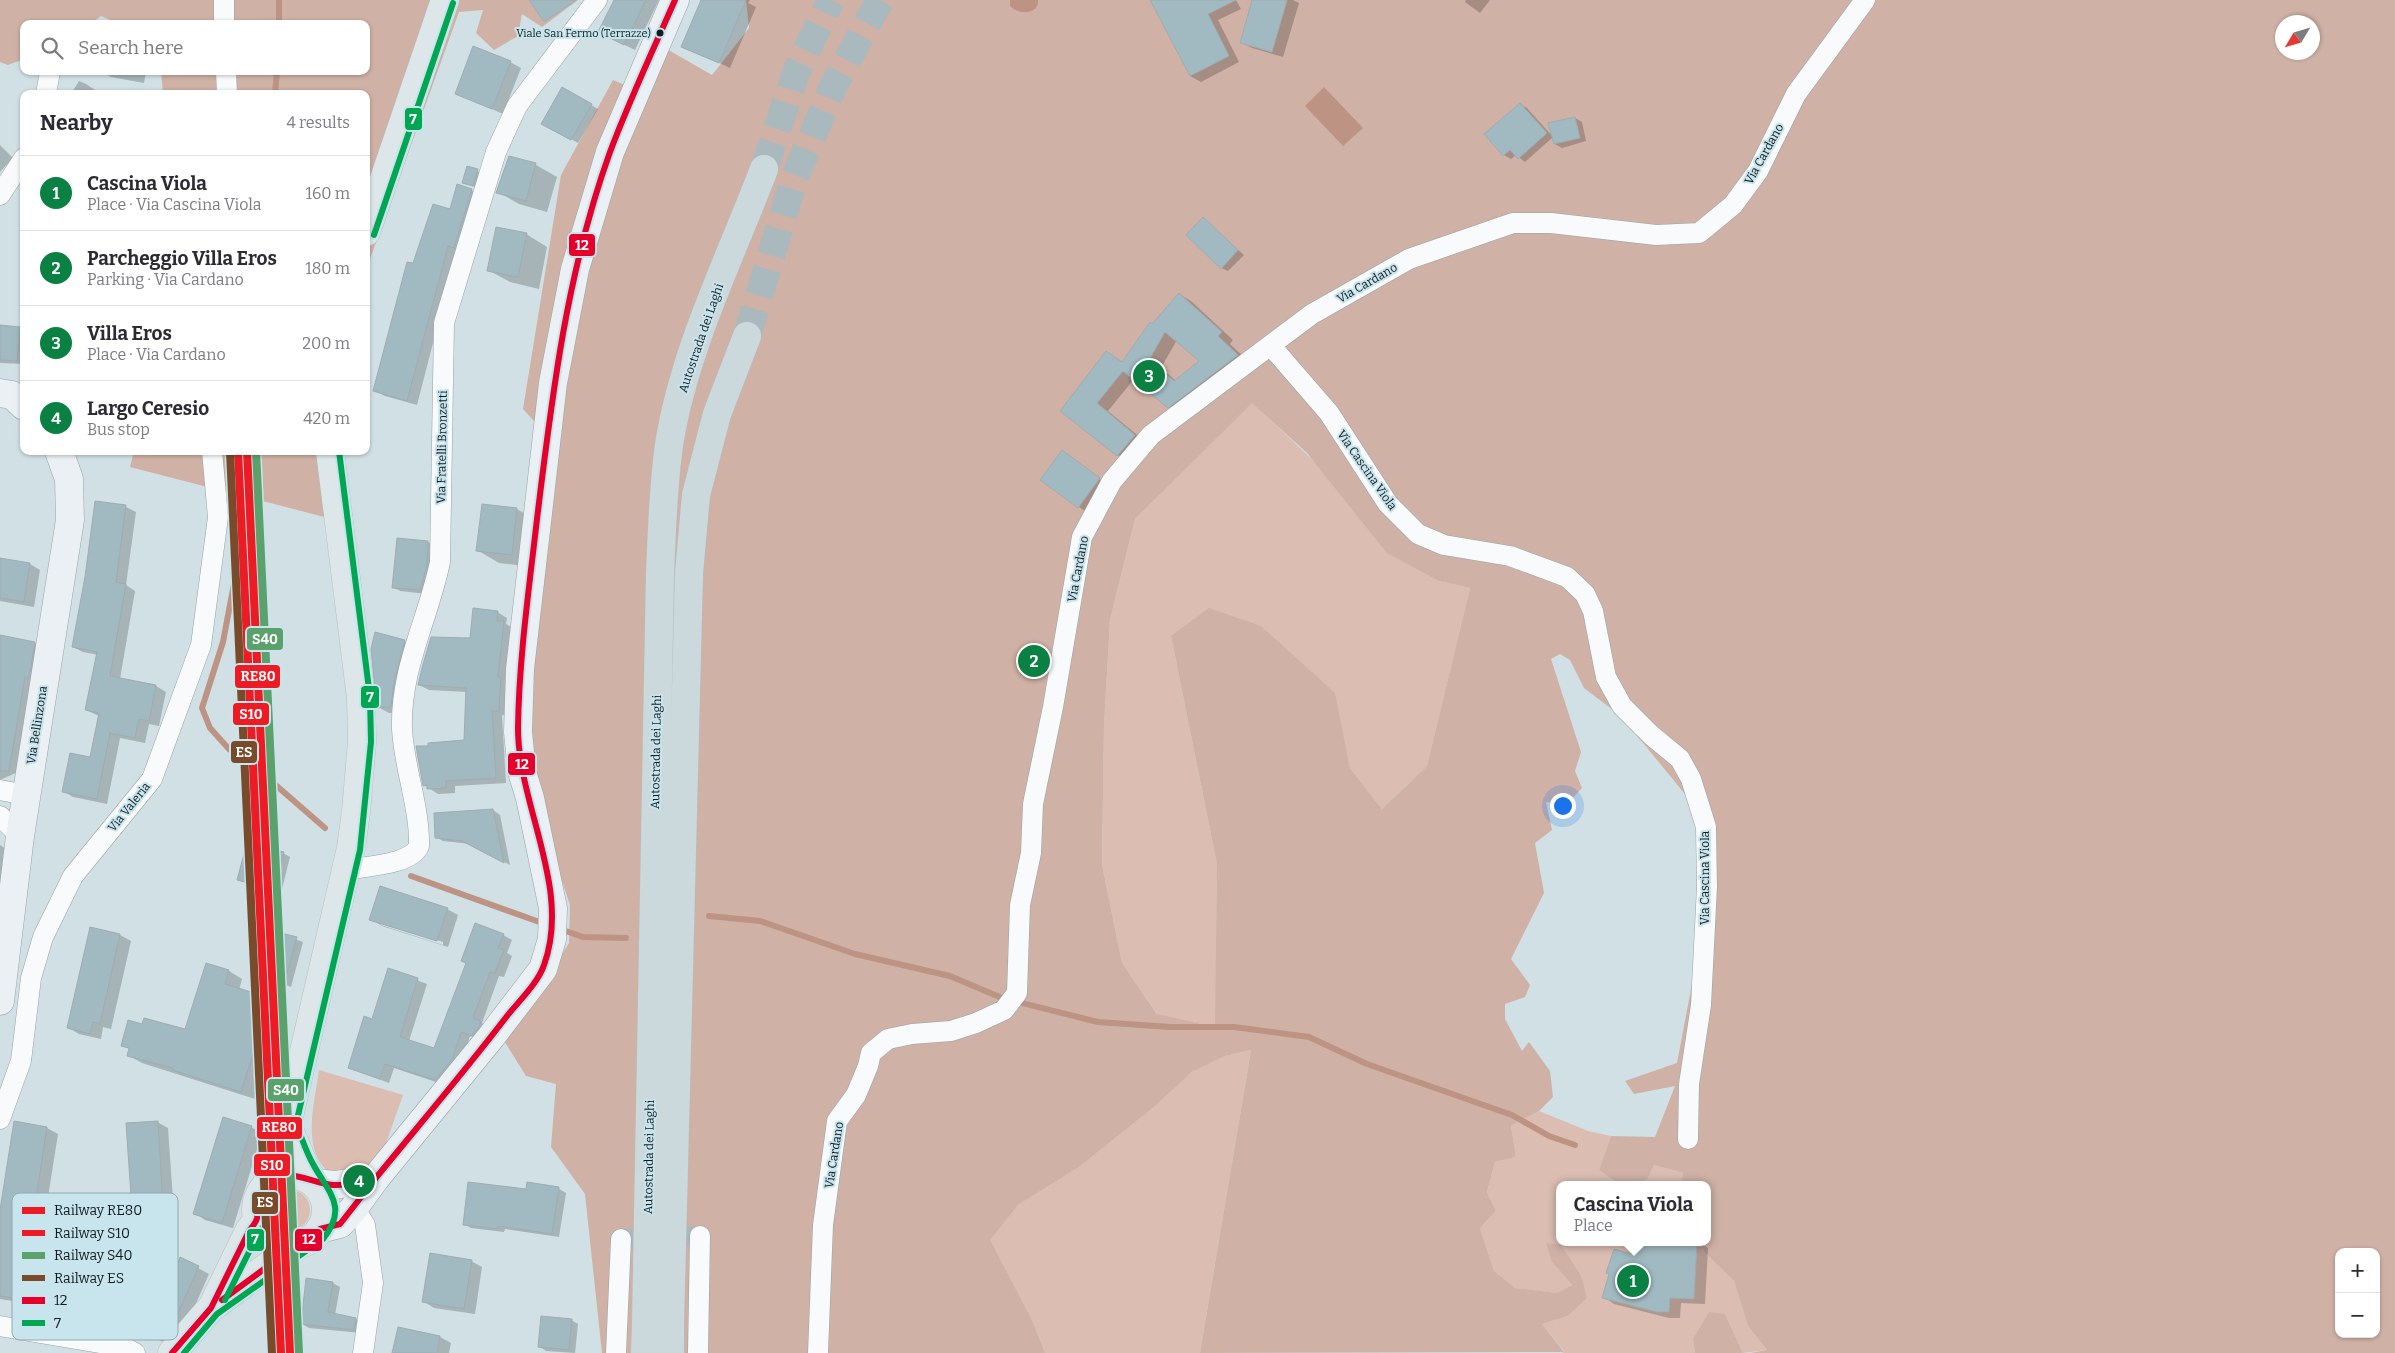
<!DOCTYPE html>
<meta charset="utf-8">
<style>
body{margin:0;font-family:Bitter,serif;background:#f2f2f3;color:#2b2b33}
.controls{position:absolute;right:15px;bottom:15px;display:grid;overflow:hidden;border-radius:10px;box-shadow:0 1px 4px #0004}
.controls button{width:45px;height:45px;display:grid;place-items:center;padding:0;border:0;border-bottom:1px solid #e1e1e2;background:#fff;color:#2b2b33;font:25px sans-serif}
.compass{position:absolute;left:2275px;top:15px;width:45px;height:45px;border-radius:50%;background:#fff;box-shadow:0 1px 4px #0004;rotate:232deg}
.you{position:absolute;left:1562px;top:805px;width:18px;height:18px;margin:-12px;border:4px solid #fff;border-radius:50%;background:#1a73e8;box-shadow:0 0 0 8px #1a73e833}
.badge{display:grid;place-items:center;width:32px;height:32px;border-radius:50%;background:#0b8043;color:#fff;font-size:16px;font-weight:700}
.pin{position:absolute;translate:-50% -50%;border:2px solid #fff;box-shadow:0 1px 5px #0006}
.popup{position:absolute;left:1556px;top:1181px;width:155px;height:65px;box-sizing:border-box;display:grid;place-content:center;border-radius:10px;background:#fff;filter:drop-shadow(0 1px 4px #0005);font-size:16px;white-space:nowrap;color:#7c7c81}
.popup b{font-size:19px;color:#2b2b33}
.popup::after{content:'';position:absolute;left:50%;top:100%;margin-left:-10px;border:10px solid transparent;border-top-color:#fff}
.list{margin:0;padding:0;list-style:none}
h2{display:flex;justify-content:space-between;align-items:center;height:65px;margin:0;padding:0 20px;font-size:21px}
h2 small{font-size:16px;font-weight:400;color:#7c7c81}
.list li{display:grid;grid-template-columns:32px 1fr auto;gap:15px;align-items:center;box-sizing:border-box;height:75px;padding:0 20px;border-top:1px solid #e1e1e2}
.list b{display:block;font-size:19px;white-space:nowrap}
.list p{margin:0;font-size:16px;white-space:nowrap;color:#7c7c81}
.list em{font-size:16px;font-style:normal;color:#7c7c81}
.icon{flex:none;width:28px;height:28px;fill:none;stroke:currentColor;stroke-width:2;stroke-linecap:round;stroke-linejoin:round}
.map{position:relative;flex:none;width:2395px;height:1353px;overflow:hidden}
.search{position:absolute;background:#fff;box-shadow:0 1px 4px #0004;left:20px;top:20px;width:350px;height:55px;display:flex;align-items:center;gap:12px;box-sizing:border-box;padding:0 18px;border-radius:10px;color:#7c7c81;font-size:19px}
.panel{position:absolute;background:#fff;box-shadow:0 1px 4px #0004;left:20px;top:90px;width:350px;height:365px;border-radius:10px}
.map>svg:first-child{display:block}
</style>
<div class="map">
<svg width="2395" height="1353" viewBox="0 0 2395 1353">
<rect width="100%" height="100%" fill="#d0e0e5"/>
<path fill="#dbbdb2" d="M1252,402L1439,581L1470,588L1427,766L1382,809L1350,768L1334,693L1171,636L1217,864L1216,1027L1158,1015L1122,963L1102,865L1104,726L1110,620L1135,519Z
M1251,1050L1200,1353H1045L1033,1322L989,1240L1018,1205L1079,1167L1154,1107L1192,1072L1225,1056Z
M319,1070L403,1095L384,1149L368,1167L330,1173C300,1150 315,1102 319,1070Z
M1539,1111L1588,1131L1611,1136L1599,1170L1618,1185H1559V1242H1700L1705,1253L1734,1281L1748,1326L1767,1350L1743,1353L1725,1314L1693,1339L1695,1353H1562L1564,1351L1542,1324L1568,1316L1587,1298L1552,1262L1572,1285L1557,1293L1514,1288L1494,1271L1480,1228L1496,1211L1487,1192L1495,1162L1516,1157L1511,1126Z
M1654,1165L1683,1173L1681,1185H1628L1647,1180Z
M270 1210a20 20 0 1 1 40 0a20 20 0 1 1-40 0Z"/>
<path fill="#cfb1a5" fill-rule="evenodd" d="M0,0H578L542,27L522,14L518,36L494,50L476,33L483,10L459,12L366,270V94H163L161,71H366V24H120L101,16L90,24H24V59L8,65L0,62Z
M746,0H2395V1353H1750L1767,1350L1748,1326L1734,1281L1705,1253L1700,1242H1707V1185H1681L1683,1173L1654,1165L1647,1180C1620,1187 1621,1187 1599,1170L1611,1136L1655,1137L1675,1086L1634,1094L1625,1081L1677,1063L1696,963L1703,836L1689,799L1621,716L1584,688L1570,660L1560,654L1551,659L1581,752L1575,771L1582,788L1567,804L1546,802L1552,830L1535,843L1544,893L1511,959L1530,985L1525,997L1505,1004V1019L1522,1051L1529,1042L1550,1071L1553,1097L1539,1111L1511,1126L1516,1157L1495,1162L1487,1192L1496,1211L1480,1228L1494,1271L1515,1288L1557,1293L1572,1285L1552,1262L1546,1243L1561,1245L1581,1276L1587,1298L1568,1316L1542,1324L1564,1352L1200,1353L1251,1050L1225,1056L1192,1072L1154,1107L1079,1167L1018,1205L990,1240L1033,1322L1045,1353H602L585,1194L551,1147L556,1084L526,1076L498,1031L532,1001L569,943L570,905L546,832L522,720L553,442L523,409L561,175L613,80L642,92L665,48L712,75L749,28ZM2282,22H2312V52H2282ZM1252,403L1307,453L1387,553L1439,581L1470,588L1427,766L1382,809L1350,768L1335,693L1261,626L1209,608L1171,636L1217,864L1215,1027L1157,1014L1122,963L1102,865L1104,726L1110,620L1135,519ZM2339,1252H2376V1334H2339Z
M134,451H340L344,522L130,467Z
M1709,1312L1725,1314L1743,1353H1695L1693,1339Z"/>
<path fill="#bd9484" d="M1010,0H1038C1039,15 1018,15 1010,6Z
M1324,87L1363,128L1343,146L1305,106Z"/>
<path fill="#0003" fill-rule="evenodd" d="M615,0H659L635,50L610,38Z
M703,0H750L748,3L756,7L730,68L683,46Z
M1163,0H1236L1241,9L1218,20L1239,62L1201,82L1190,76Z
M1253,0H1293L1299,3L1283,57L1252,48L1241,42Z
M1466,0H1490L1480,13L1465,2Z
M510,62L521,68L503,114L456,93Z
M104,71H146L144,83L111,77L104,73Z
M79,81L86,84L101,94H71Z
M562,88L598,109L578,143L543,123Z
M1520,104L1527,108L1553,137L1525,162L1516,155L1511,159L1504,155Z
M1575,118L1582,122L1586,141L1562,148L1555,144Z
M0,145L13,158L0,172Z
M510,157L536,165L557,177L547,212L519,204L498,192Z
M468,168L485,174L480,189L464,183Z
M471,190L481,195L457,250L417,405L385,396L375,391L414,265L450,211Z
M1203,219L1244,255L1228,271L1221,268Z
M526,234L547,247L539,289L510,282L488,270Z
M1179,294L1191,301L1233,340L1230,344L1249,362L1181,414L1169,406L1134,379L1108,411L1147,443L1130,463L1118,455L1062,411L1107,353L1123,363ZM1177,340L1201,361L1176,381L1161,368Z
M0,326L19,328L24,330V364L0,363Z
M1069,455L1106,484L1085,511L1079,507Z
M126,507L136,512L126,585L135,591L120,679L156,686L166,692L159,726L149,724L145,743L120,738L107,804L73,797L63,791L91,759L99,716L86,710L98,655L83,652L73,647Z
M517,509L538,522L533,567L499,563L477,550Z
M398,539L428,542L435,546L427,594L400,591L393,587Z
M0,559L30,564L40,570L34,607L0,601Z
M497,612L507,618L506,624L513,628L509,716L502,715L506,783L455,786V793L438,794L424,785L466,742L467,692L429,690L419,685L472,640Z
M0,637L34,643L45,649L20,771L0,780Z
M404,641L415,647L401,712L389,713L378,707Z
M493,810L500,815L510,865L470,844L443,841L436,837Z
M0,845L6,849L0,897Z
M283,853L290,857L281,893L246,883L239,879Z
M447,909L458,915L448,947L382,926L371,919ZM381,922L443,942V945L381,925Z
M91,929L120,935L131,941L111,1029L103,1027L101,1039L79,1034L69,1028Z
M278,933L303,942L291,987L266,978Z
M503,935L512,940L507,953L512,956L504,977L499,976L482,1023L489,1027L481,1040L470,1036L461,1065L445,1085L394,1068L389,1083L349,1068L373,1020L389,970L427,984L409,1041L435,1049Z
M207,964L229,971L242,979L239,990L270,1000L284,1007L255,1099L142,1063L128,1055L130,1049L123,1045L143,1025L186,1031Z
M157,1122L168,1128L175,1229L145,1231L134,1224Z
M15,1123L47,1128L58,1134L38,1260L115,1274L126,1280L119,1324L84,1318L73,1311L74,1308L31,1301V1304L0,1299V1218Z
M251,1127L262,1133L233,1228L205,1220L195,1213Z
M528,1184L559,1189L566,1193L559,1237L505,1229L504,1232L471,1228L464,1224L527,1190Z
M1697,1242L1708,1248L1705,1304L1681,1303L1680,1318H1669L1614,1304L1604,1297L1633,1256Z
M166,1252L177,1258V1269L181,1259L209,1274L182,1335L167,1344L157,1338L161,1324L149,1317Z
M471,1261L482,1267L475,1314L434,1308L423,1301Z
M307,1280L333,1283L340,1287L335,1315L356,1319L362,1323L361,1333L309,1328L302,1324Z
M571,1320L578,1324L575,1353L546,1351L540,1347Z
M399,1328L440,1337L451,1343L449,1353H394Z"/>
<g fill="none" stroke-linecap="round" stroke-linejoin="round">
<path stroke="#bd9484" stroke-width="6" d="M279,24V0
M275,94L277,71
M259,451L223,642L202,708L210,728L229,749L263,774L325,828
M411,876L545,924
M709,916L760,921L855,954L950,976L1002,998L1098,1022L1170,1027H1234L1309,1037L1367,1064L1512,1115L1549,1136L1575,1145
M560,929L583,937L626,938"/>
</g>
<path fill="#a1b9c0" stroke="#a0acb0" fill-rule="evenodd" d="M529,0H576L544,22Z
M614,0H646L624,45L598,32Z
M701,0H746L719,63L681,47Z
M1150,0H1236L1208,14L1229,56L1190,76Z
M1252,0H1287L1272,52L1240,43Z
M473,46L511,61L492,109L455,94Z
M562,87L592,104L571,140L541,124Z
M1520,103L1547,133L1518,159L1510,150L1503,156L1484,134Z
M1575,117L1580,138L1554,144L1548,123Z
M509,156L536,163L526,201L496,193Z
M467,166L478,169L473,186L462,183Z
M457,184L472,189L454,248L448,246L407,401L373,391L407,262L413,263L433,204L450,209Z
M1203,217L1238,250L1221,269L1186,235Z
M496,227L527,233L518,277L487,271Z
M1179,293L1222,332L1218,336L1238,355L1168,408L1123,371L1097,403L1135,435L1117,456L1060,411L1106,351L1122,362L1150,322L1152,324ZM1165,332L1199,361L1174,381L1149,360Z
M0,325L20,327L17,361L0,360Z
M1062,450L1100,478L1078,508L1040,480Z
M95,501L126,505L116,582L126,584L110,676L156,685L149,721L139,719L135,738L110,733L97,799L62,792L70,753L90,757L99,713L85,710L97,652L72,647L85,577Z
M482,504L517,508L512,555L476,551Z
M397,538L428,541L427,565L420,590L392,588Z
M0,558L30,563L24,602L0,598Z
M473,608L498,611L497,621H504L498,677H501L499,711H492L496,778L446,781V788L427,789V785L423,786L416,746H428V743L464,740L466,688L418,685L422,668L431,637L470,638Z
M375,632L405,640L394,683L391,707L377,708L371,649Z
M0,635L35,642L29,678L25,677L9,771H0Z
M493,809L504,863L462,841L435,838L434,813Z
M247,843L284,852L274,890L237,880Z
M380,886L448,908L437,941L369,920Z
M475,923L504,934L498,948L504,950L495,973L490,972L473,1018L481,1021L479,1027L471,1036L461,1032L452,1060L435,1080L385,1064L380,1079L348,1068L364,1016L372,1019L388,968L418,978L400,1037L434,1048L466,963L461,961Z
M90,927L120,934L100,1024L93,1022L90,1034L67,1028Z
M277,932L297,937L284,984L264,979Z
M206,963L229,970L225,984L271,998L241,1092L172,1070L173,1068L127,1056L129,1048L121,1046L128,1020L142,1024L144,1018L185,1029Z
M223,1117L252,1126L222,1223L193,1214Z
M14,1121L47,1127L27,1257L116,1272L108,1319L72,1312L73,1305L21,1295L20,1299L0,1296V1210Z
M158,1121L164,1223L133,1225L126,1123Z
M468,1182L526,1189L527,1182L559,1187L552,1234L498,1226V1229L463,1225Z
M1635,1242H1697L1694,1299L1670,1298L1669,1312H1657L1602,1298L1609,1274L1606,1273L1614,1249L1632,1254Z
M149,1243L166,1251L169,1293L180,1257L199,1266L171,1329L162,1341L155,1338L160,1323L148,1318L151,1309L141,1304L150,1285L133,1277Z
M430,1253L472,1260L464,1309L422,1302Z
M306,1278L333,1282L328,1312L356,1318L354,1330L301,1324Z
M541,1316L572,1319L569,1350L538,1347Z
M398,1327L440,1336L437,1353H392Z"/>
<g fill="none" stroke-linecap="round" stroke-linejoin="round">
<path stroke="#aab9bd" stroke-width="20" stroke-dasharray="20 10" stroke-linecap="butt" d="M621,1239L700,1236"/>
<path stroke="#aab9bd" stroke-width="28" stroke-dasharray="28 14" stroke-linecap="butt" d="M764,169L797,70L831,0
M747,336L794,179L834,85L880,0"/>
<g stroke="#97a3a7" stroke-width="21">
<path id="street" d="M224,0V24
M226,71L227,94
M46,94L50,71
M0,195L24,158
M1271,346L1329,413L1388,504L1418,534L1444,545L1510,556L1567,577L1585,594L1593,611L1606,677L1622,706L1651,735L1680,759L1691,779L1706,827L1707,887L1701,1005L1689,1084L1688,1139
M0,790L27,795
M0,816L20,836
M346,870C365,866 411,865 419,846C420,807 404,768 402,729C400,669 428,620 440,562L444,323L496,152L517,106L597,0
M0,1119L21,1061L31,978L43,937L73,876L152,779L201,645L218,517L212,451
M354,1208L365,1225L373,1283L363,1353
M0,1326L124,1347L135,1353
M616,1353L621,1239
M698,1353L700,1236
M818,1353L823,1225L837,1121L856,1095L868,1066L871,1053L888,1039L912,1034L951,1031L976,1023L1004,1010L1017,993L1020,905L1031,853L1033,804L1053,707L1082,537L1112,481L1151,435L1312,314L1409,259L1513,223H1551L1656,235L1699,233L1733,205L1758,171L1796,94L1865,0"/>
</g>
<g stroke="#97a3a7" stroke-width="29">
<path id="secondary" d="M0,393L12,395L24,406
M0,1001L20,836L70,520L69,479L59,451
M314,1183L335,1185L375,1179
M320,1229L340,1224L354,1208L375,1179L491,1037L543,969L552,939L553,908L530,798L522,772L518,732L520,669L553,383L575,269L610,152L675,0"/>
</g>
<g stroke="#b6bec0" stroke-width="29">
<path id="primary" d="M366,232L445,0
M287,1125L305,1167L314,1183
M256 1210a35 35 0 1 1 70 0a35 35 0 1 1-70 0Z
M267,1184L271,1157L287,1125L351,848L356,812L362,741L361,698L330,451
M214,1303L249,1231L257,1220
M172,1353L211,1308L298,1244"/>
</g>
<g stroke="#b6bec0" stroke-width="29">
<path id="highway" d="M660,573C662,531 663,487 669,445C684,349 730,259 764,169
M689,573L696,495L717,414L747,336
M645,1353L646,1324
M670,1353V1323"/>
</g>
<use href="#street" stroke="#f8fafb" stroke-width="20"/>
<use href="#secondary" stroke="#eaf0f3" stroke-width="28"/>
<use href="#primary" stroke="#dde6e9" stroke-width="28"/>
<use href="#highway" stroke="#cbd9dd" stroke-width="28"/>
<g stroke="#b6bec0" stroke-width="29" stroke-linecap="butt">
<path id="highway-bridge" d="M670,1323L689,573
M646,1324L660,573"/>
</g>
<use href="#highway-bridge" stroke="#cbd9dd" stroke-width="28"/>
<g stroke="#c8e4ed" stroke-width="10">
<path id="bus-1" d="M222,1300L298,1244L310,1239L320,1229L340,1224L383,1169
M172,1353L211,1308L249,1231C252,1227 256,1223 257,1218C259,1206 257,1196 266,1186C284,1163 311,1184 333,1185C347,1186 361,1181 375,1179C419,1125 465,1071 507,1016C519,1001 538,983 544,965C572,888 518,806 518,728C519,658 529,589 537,519C552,395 567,271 610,152C629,101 653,50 675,0"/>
</g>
<g stroke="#c8e4ed" stroke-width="10">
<path id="bus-2" d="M374,235L453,3
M225,1300L257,1236L265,1224L266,1203L275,1187L279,1160L295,1128L300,1107
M184,1353L217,1314L323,1239C349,1207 328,1192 313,1164C306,1152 302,1138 296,1124L360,850L371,742L370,697L339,451"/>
</g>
<use href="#bus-1" stroke="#e4002b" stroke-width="6"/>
<use href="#bus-2" stroke="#00a651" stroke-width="6"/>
<g stroke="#c8e4ed" stroke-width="11">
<path id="rail-1" d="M247,451L290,1353"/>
</g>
<g stroke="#c8e4ed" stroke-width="11">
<path id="rail-2" d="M238,451L281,1353"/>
</g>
<g stroke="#c8e4ed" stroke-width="11">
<path id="rail-3" d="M256,451L299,1353"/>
</g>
<g stroke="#c8e4ed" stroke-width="11">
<path id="rail-4" d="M230,452L272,1353"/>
</g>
<use href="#rail-1" stroke="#ed1c24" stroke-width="8"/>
<use href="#rail-2" stroke="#ed1c24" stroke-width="8"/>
<use href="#rail-3" stroke="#5aa16c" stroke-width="8"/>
<use href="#rail-4" stroke="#7a4b2a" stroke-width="8"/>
</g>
<circle fill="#121c1f" stroke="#c8e4ed" stroke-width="2" cx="660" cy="33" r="4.5"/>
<g text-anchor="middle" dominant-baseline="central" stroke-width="4" stroke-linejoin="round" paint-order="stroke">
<g font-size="11" fill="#121c1f" stroke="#c8e4ed" text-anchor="end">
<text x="651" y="33">Viale San Fermo (Terrazze)</text>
</g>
<g font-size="12" fill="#121c1f" stroke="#c8e4ed">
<text transform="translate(1764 154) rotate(-61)">Via Cardano</text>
<text transform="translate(1367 283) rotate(-30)">Via Cardano</text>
<text transform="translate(701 338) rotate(-71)">Autostrada dei Laghi</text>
<text transform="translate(442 447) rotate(-89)">Via Fratelli Bronzetti</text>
<text transform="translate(1367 470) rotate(55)">Via Cascina Viola</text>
<text transform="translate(1078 569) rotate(-79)">Via Cardano</text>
<text transform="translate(37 725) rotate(-81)">Via Bellinzona</text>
<text transform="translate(656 752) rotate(-89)">Autostrada dei Laghi</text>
<text transform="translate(129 807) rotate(-51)">Via Valeria</text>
<text transform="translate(1705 878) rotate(-90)">Via Cascina Viola</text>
<text transform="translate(834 1155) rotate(-81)">Via Cardano</text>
<text transform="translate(649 1157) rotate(-89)">Autostrada dei Laghi</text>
</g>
</g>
<rect x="12" y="1193" width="166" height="147" rx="8" fill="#c8e4ed" stroke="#91a8af" stroke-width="1"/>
<rect x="22" y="1207" width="23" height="7" fill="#ed1c24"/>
<rect x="22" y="1230" width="23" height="6" fill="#ed1c24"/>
<rect x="22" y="1252" width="23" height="7" fill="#5aa16c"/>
<rect x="22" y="1275" width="23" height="6" fill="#7a4b2a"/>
<rect x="22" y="1297" width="23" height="7" fill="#e4002b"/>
<rect x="22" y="1320" width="23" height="6" fill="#00a651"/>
<g font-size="14" fill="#121c1f">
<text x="54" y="1215">Railway RE80</text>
<text x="54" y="1238">Railway S10</text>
<text x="54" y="1260">Railway S40</text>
<text x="54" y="1283">Railway ES</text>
<text x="54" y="1305">12</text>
<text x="54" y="1328">7</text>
</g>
<g stroke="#c8e4ed" stroke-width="2">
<rect x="404" y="107" width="19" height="24" rx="5" fill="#00a651"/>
<rect x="568" y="233" width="28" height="24" rx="5" fill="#e4002b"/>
<rect x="246" y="627" width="38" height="24" rx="5" fill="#5aa16c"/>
<rect x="234" y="664" width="47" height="25" rx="5" fill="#ed1c24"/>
<rect x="360" y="685" width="20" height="24" rx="5" fill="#00a651"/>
<rect x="232" y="702" width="38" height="24" rx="5" fill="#ed1c24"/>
<rect x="230" y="740" width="28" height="24" rx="5" fill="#7a4b2a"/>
<rect x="507" y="752" width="29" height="24" rx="5" fill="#e4002b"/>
<rect x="267" y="1078" width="38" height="24" rx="5" fill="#5aa16c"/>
<rect x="256" y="1116" width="47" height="24" rx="5" fill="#ed1c24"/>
<rect x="253" y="1153" width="38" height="24" rx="5" fill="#ed1c24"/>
<rect x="251" y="1191" width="28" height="24" rx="5" fill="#7a4b2a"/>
<rect x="294" y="1228" width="29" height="24" rx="5" fill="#e4002b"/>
<rect x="246" y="1228" width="19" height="24" rx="5" fill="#00a651"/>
</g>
<g font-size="14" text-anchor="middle" font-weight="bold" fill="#fff">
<text x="413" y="124">7</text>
<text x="582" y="250">12</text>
<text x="265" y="644">S40</text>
<text x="258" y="681">RE80</text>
<text x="370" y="702">7</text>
<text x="251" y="719">S10</text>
<text x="244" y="757">ES</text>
<text x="522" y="769">12</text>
<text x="286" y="1095">S40</text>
<text x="279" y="1132">RE80</text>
<text x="272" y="1170">S10</text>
<text x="265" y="1207">ES</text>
<text x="309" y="1244">12</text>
<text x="255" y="1244">7</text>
</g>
</svg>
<div class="controls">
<button>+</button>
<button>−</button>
</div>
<svg class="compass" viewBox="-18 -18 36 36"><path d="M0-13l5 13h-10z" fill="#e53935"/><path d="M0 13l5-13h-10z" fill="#7c7c81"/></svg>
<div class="you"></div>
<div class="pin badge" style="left:1633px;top:1281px">1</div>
<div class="popup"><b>Cascina Viola</b>Place</div>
<div class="pin badge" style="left:1034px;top:661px">2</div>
<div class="pin badge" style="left:1149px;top:376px">3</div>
<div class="pin badge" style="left:359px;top:1181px">4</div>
<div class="search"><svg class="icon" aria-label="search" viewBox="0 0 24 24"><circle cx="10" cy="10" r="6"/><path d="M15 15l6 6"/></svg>Search here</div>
<section class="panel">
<h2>Nearby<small>4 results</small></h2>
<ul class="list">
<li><span class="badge">1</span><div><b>Cascina Viola</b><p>Place · Via Cascina Viola</p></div><em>160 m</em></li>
<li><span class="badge">2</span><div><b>Parcheggio Villa Eros</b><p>Parking · Via Cardano</p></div><em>180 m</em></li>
<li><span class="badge">3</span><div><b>Villa Eros</b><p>Place · Via Cardano</p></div><em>200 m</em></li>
<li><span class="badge">4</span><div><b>Largo Ceresio</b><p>Bus stop</p></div><em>420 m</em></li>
</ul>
</section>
</div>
